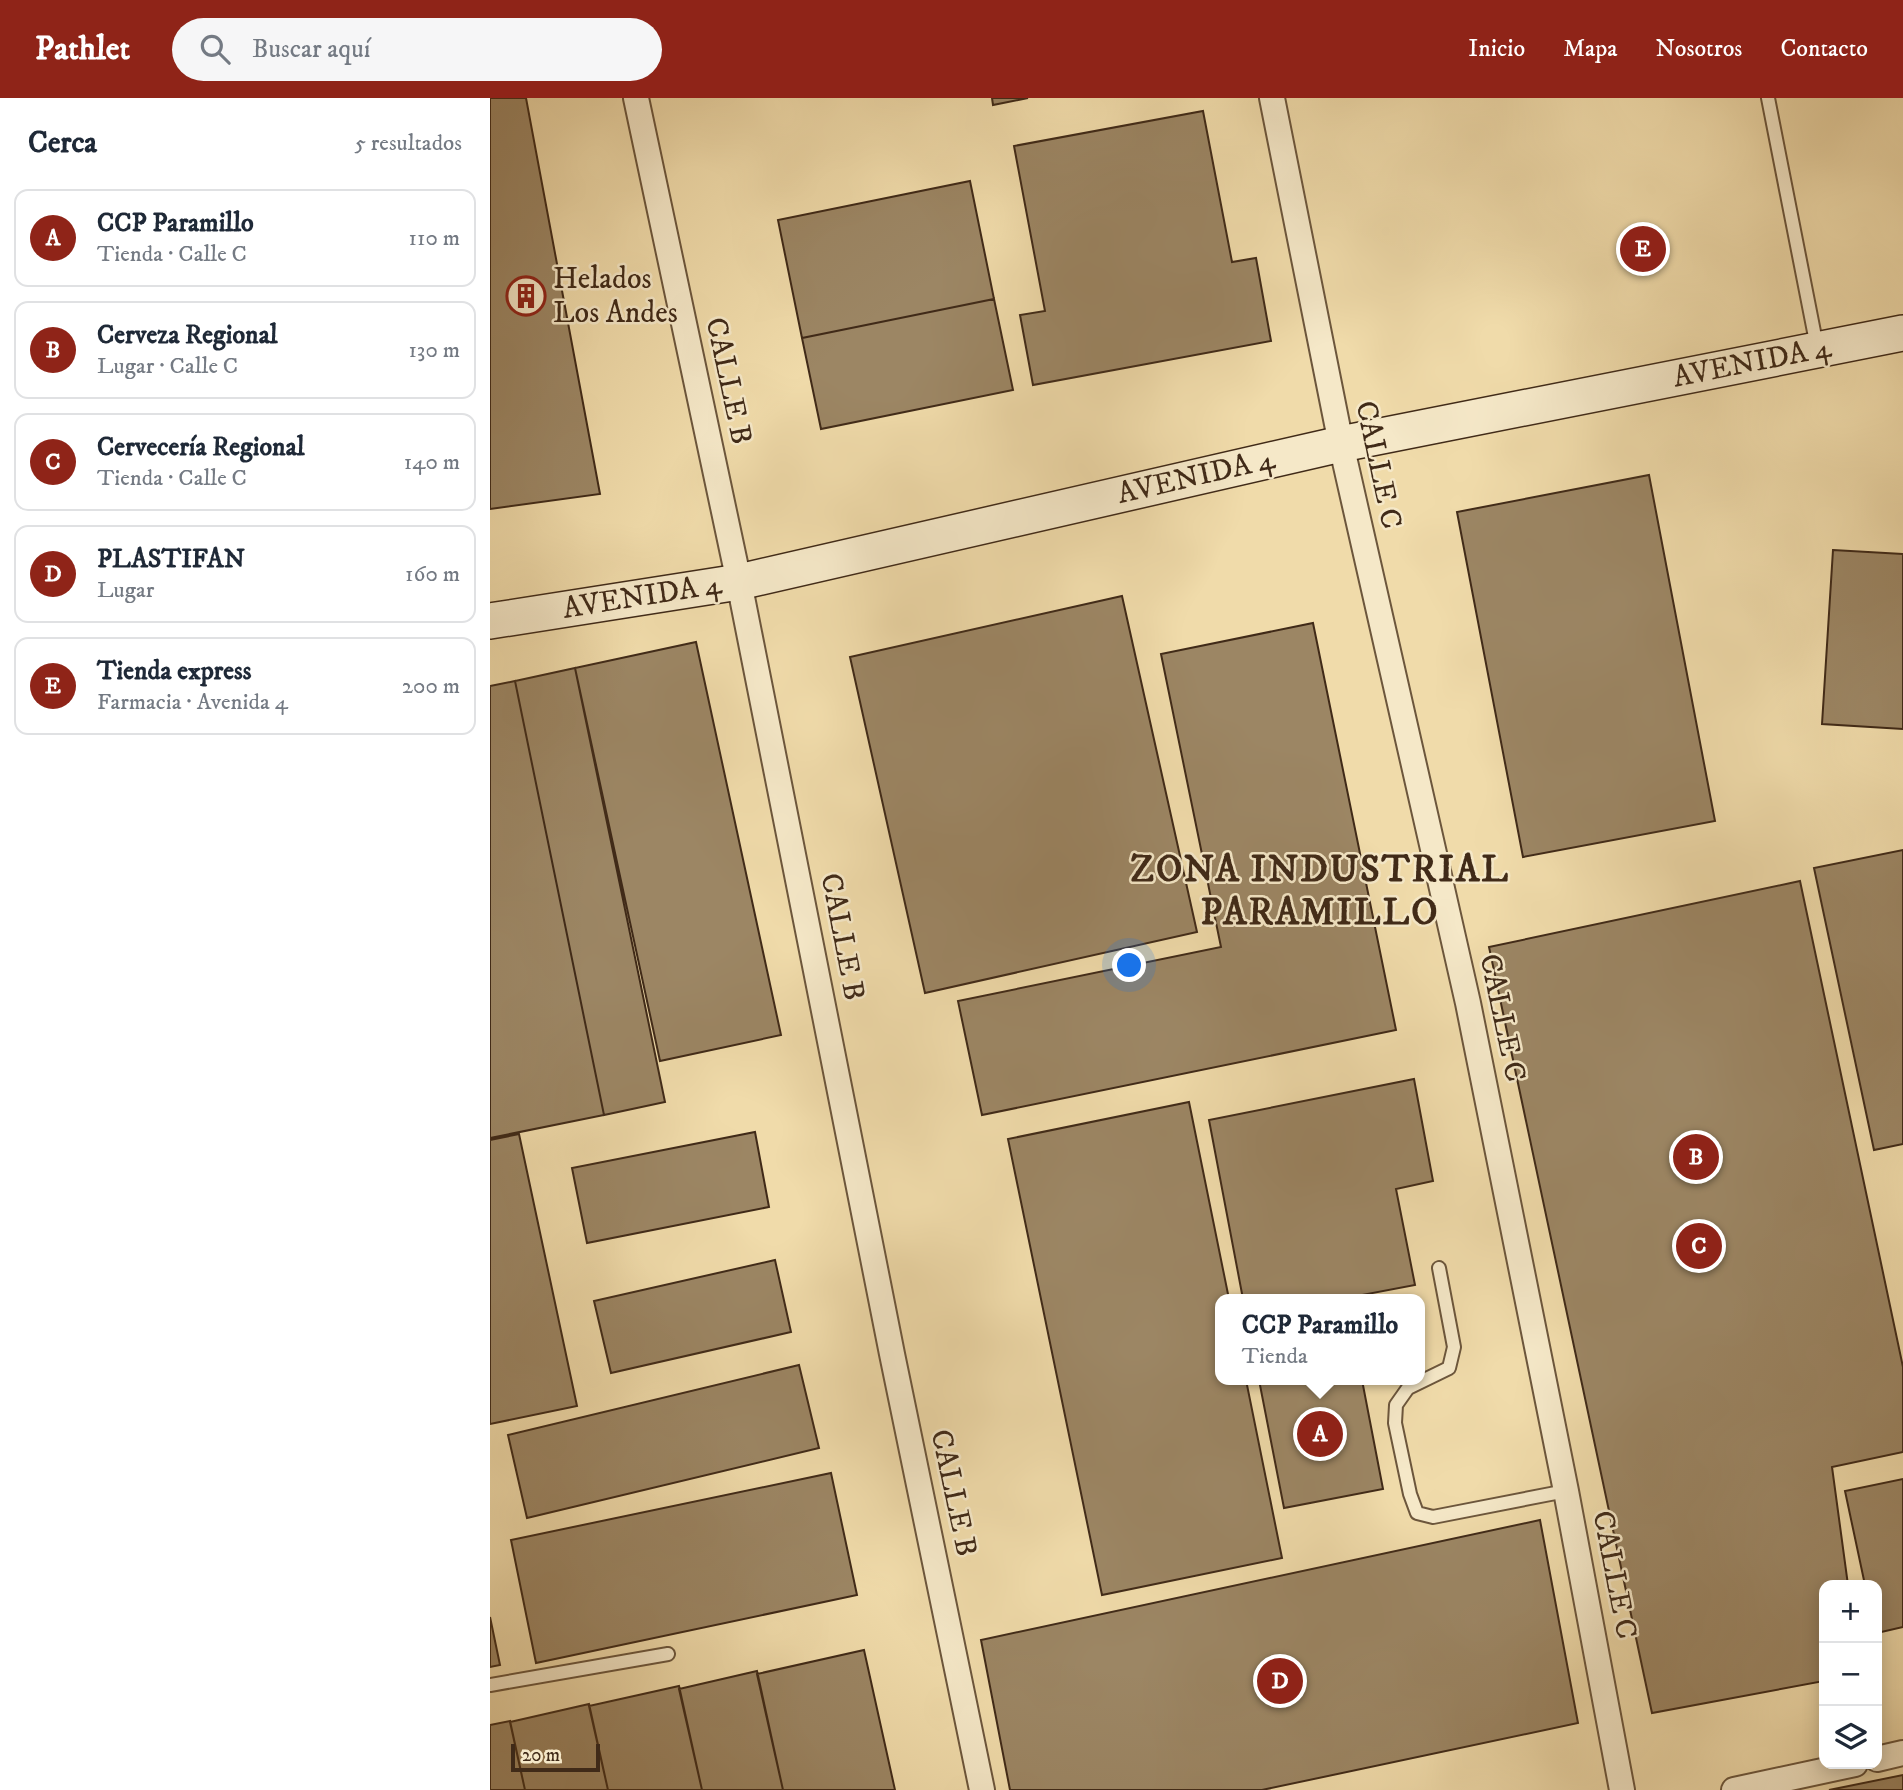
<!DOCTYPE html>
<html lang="es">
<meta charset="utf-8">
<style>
body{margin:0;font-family:"IM FELL DW Pica",serif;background:#f6f6f7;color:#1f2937}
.controls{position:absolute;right:21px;bottom:21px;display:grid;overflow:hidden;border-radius:14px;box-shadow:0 4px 18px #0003}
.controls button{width:63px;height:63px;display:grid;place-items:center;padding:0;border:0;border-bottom:2px solid #e0e1e3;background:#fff;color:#1f2937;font:35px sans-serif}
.scale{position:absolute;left:21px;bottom:18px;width:89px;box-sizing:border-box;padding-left:7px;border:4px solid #402a18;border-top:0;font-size:19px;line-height:24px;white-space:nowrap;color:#402a18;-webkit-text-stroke:5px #f5e8c8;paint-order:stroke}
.you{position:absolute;left:640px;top:868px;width:24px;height:24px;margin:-18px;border:5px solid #fff;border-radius:50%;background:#1a73e8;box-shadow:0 0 0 10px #1a73e833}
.badge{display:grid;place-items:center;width:46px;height:46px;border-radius:50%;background:#8f2418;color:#fff;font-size:23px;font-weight:700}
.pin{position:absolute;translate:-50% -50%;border:4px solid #fff;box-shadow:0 2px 7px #0006}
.popup{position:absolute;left:725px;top:1196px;width:210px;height:91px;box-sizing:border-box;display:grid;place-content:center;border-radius:14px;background:#fff;filter:drop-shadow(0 2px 5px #0005);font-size:23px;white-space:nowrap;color:#747a83}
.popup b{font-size:26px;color:#1f2937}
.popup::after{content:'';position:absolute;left:50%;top:100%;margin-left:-14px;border:14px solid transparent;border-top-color:#fff}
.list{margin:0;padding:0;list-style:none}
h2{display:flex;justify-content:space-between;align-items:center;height:91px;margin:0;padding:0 28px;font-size:30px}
h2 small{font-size:23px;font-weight:400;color:#747a83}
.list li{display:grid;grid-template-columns:46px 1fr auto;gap:21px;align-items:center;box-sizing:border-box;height:98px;margin:0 14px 14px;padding:0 14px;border:2px solid #e0e1e3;border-radius:14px}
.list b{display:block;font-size:26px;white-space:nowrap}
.list p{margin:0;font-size:23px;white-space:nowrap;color:#747a83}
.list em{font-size:23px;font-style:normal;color:#747a83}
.icon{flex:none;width:38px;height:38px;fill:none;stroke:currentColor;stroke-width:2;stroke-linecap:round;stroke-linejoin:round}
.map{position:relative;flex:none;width:1413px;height:1692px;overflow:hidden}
header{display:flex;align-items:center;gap:42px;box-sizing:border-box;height:98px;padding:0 35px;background:#8f2418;color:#fff}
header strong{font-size:33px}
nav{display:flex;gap:38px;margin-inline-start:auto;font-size:24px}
.search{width:490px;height:63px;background:#f6f6f7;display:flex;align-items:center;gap:18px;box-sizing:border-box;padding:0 24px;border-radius:38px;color:#747a83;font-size:26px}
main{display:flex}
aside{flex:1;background:#fff}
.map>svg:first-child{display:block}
</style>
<header>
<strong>Pathlet</strong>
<div class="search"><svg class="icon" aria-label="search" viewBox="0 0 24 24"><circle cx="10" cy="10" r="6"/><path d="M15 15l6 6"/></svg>Buscar aquí</div>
<nav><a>Inicio</a><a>Mapa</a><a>Nosotros</a><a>Contacto</a></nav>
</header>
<main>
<aside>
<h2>Cerca<small>5 resultados</small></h2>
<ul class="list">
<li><span class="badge">A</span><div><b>CCP Paramillo</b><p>Tienda · Calle C</p></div><em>110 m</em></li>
<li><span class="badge">B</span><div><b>Cerveza Regional</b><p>Lugar · Calle C</p></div><em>130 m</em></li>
<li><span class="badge">C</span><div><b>Cervecería Regional</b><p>Tienda · Calle C</p></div><em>140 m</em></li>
<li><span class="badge">D</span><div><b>PLASTIFAN</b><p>Lugar</p></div><em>160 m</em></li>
<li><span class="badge">E</span><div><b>Tienda express</b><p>Farmacia · Avenida 4</p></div><em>200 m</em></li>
</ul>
</aside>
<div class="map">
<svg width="1413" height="1692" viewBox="0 0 1413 1692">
<rect width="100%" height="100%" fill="#f0dbaa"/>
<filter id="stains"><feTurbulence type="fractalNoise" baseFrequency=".00286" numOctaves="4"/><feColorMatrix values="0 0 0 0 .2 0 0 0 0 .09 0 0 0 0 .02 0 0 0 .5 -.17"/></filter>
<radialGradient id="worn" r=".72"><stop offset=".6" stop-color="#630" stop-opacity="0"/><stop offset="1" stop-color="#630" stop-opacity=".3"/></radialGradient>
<path fill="#9c8664" stroke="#402a18" stroke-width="2" d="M0,0H36L110,396L0,411Z
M502,0H538L503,7Z
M713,13L742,164L766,160L781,243L543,287L530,217L555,213L524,48Z
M480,83L504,201L312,240L288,122Z
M504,201L523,292L331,331L312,240Z
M1159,377L1225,723L1033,759L967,414Z
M1343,452L1413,456V631L1332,626Z
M632,498L707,834L435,895L360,559Z
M823,525L906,932L492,1017L468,903L731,849L671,556Z
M206,544L291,937L170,963L85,570Z
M85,570L175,1004L114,1017L25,583Z
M25,583L114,1017L0,1040V588Z
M1413,752V1046L1384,1052L1324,770Z
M1310,783L1413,1269V1354L1342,1369L1358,1487H1334V1583L1162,1615L999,849Z
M924,981L943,1083L906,1091L925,1187L856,1200V1201H753L719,1022Z
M699,1004L739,1201H730V1282H756L792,1460L612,1497L518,1041Z
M265,1034L279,1109L97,1145L82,1070Z
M29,1036L87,1308L0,1326V1042Z
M285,1162L301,1234L121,1275L104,1203Z
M309,1267L329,1350L37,1420L18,1337Z
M769,1282H872L893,1391L794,1410Z
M341,1375L367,1497L46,1565L21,1442Z
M1413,1381V1529L1387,1535V1487H1375L1355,1393Z
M1050,1422L1088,1625L772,1692H520L491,1542Z
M0,1519L10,1567L0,1569Z
M374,1552L405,1692H293L267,1576Z
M267,1573L293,1692H212L189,1591Z
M189,1588L212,1692H118L99,1608Z
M99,1606L118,1692H35L20,1624Z
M20,1623L35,1692H0V1627Z
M1413,1677V1692H1339Z"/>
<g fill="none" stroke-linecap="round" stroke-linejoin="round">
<g stroke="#6c563c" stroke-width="16">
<path id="service" d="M1278,0L1327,249
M949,1170L964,1249L959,1270L918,1290L906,1307L905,1325L920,1396L927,1415L943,1419L1076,1393
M0,1587L178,1556"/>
</g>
<g stroke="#6c563c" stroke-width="28">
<path id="minor" d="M146,0L249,484L402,1256L492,1692
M782,0L851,346L978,905L1076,1393L1132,1692
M1387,1661L1413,1655
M1244,1692L1365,1666"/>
</g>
<g stroke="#402a18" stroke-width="38">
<path id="secondary" d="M0,523L249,484L851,346L1413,235"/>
</g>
<use href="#service" stroke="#f5e8c8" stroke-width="12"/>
<use href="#minor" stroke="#f5e8c8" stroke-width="24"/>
<use href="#secondary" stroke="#f5e8c8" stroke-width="35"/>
</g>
<defs>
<g id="building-ring" transform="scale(2.0125)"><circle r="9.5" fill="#f5e8c8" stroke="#8f2418" stroke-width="1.5"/><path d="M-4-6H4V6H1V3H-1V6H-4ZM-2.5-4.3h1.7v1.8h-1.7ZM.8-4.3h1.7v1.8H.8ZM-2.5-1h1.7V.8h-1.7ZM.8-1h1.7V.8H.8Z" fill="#8f2418"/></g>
</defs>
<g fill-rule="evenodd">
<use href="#building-ring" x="36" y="198"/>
</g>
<g text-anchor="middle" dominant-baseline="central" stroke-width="5" stroke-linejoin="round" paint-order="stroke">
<g font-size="30" fill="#402a18" stroke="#f5e8c8" text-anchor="start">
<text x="63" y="181">Helados<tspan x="63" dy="34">Los Andes</tspan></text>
</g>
<g font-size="30" fill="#402a18" stroke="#f5e8c8">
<text transform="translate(1262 265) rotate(-11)">AVENIDA 4</text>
<text transform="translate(238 283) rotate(78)">CALLE B</text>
<text transform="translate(888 367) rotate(78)">CALLE C</text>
<text transform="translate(706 379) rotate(-13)">AVENIDA 4</text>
<text transform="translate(152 499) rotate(-9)">AVENIDA 4</text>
<text transform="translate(352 839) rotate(79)">CALLE B</text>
<text transform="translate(1012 920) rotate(78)">CALLE C</text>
<text transform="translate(463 1395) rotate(78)">CALLE B</text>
<text transform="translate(1124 1477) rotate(79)">CALLE C</text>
</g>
<g font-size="37" font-weight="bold" letter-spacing="2" fill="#402a18" stroke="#f5e8c8">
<text x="830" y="772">ZONA INDUSTRIAL<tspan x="830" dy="43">PARAMILLO</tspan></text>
</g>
</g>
<rect width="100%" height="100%" filter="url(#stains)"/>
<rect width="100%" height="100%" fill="url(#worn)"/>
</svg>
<div class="controls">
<button>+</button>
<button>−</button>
<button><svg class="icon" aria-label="layers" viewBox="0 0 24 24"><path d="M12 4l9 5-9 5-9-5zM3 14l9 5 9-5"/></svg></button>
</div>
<div class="scale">20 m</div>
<div class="you"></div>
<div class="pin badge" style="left:830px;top:1336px">A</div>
<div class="popup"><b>CCP Paramillo</b>Tienda</div>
<div class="pin badge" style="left:1206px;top:1059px">B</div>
<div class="pin badge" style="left:1209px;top:1148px">C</div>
<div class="pin badge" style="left:790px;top:1583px">D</div>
<div class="pin badge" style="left:1153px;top:151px">E</div>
</div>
</main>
